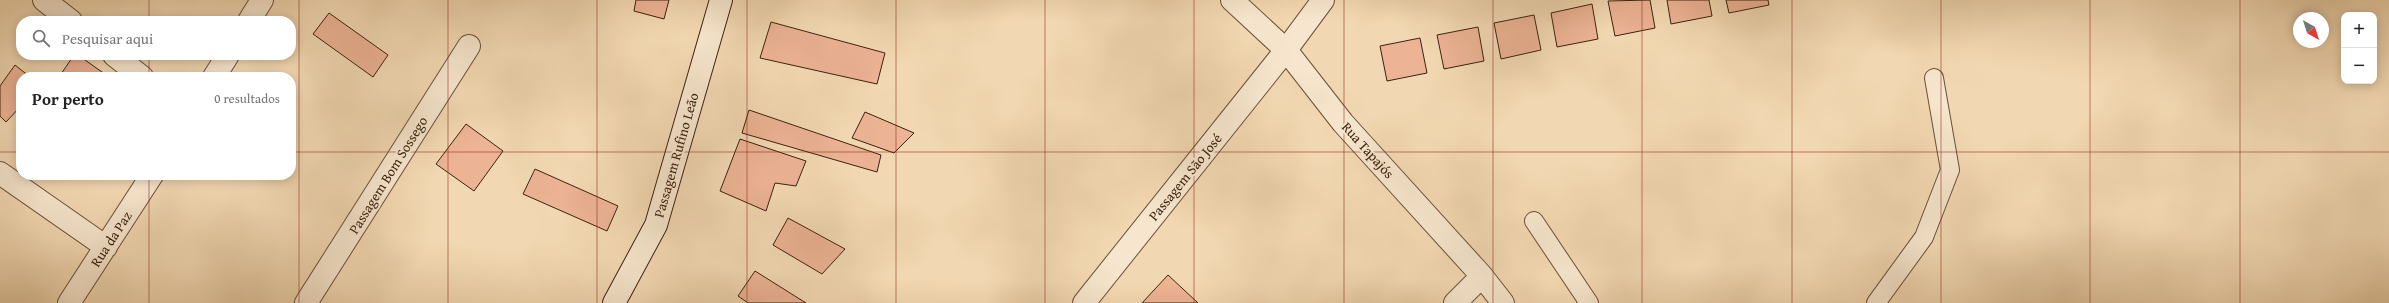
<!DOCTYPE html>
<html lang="pt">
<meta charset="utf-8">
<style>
body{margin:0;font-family:"Gentium Book Plus",serif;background:#f6f6f6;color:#222}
.controls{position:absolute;right:12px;top:12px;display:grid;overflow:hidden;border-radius:8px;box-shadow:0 2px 10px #0003}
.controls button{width:36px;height:36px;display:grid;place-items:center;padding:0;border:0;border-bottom:1px solid #e0e0e0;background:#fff;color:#222;font:20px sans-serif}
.compass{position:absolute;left:2293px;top:12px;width:36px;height:36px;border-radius:50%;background:#fff;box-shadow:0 2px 10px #0003;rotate:141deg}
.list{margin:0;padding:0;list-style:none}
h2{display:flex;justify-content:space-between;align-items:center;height:52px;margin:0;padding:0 16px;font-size:17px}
h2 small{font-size:13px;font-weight:400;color:#767676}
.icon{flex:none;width:22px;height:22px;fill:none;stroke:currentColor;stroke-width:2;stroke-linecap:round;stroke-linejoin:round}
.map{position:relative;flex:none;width:2389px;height:303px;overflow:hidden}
.search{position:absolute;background:#fff;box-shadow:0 2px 10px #0003;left:16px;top:16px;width:280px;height:44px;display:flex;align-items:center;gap:10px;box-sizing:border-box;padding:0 14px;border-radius:16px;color:#767676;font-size:15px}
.panel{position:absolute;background:#fff;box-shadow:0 2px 10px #0003;left:16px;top:72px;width:280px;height:108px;border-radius:16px}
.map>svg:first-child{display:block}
</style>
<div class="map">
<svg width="2389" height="303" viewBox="0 0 2389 303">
<rect width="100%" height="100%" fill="#f2d8b2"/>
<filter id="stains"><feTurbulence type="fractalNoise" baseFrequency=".005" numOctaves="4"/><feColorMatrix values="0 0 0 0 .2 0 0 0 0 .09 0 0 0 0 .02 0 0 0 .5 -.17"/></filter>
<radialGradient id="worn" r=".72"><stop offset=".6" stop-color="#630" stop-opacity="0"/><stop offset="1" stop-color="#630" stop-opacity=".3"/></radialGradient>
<path fill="#ecb394" stroke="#3d2210" d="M636,0H669L664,19L634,11Z
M1650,0L1655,28L1615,36L1608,1Z
M1667,0H1709L1712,16L1671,24Z
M1726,0H1768L1769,5L1729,13Z
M1592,4L1598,39L1557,47L1551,13Z
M329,13L388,55L373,77L313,34Z
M1534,15L1541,50L1501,59L1494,23Z
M771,22L885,53L877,84L760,58Z
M1478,27L1484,61L1444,69L1437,35Z
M1420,38L1427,73L1387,81L1380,46Z
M74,55H78L109,77H59Z
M15,65L30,77H21V106L6,122L0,116V86Z
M749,110L881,155L877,172L742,133Z
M865,112L914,133L894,153L852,138Z
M466,124L503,151L474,191L436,164Z
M740,139L806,161L796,186L775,183L766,211L720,191Z
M535,169L618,206L607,231L523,194Z
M788,218L845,249L822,274L773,245Z
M755,271L806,303H748L738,296Z
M1168,275L1198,303H1142Z"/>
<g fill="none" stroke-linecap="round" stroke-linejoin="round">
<g stroke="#6a5038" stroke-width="20">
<path id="lane" d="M1534,221L1589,303
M1876,303L1924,237L1950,170L1934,78"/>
</g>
<g stroke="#6a5038" stroke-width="24">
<path id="street" d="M44,0L71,21
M1232,0L1286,50L1343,123L1482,276L1503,303
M249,21L262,0
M114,55L142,77
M214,77L228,55
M0,173L106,247
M69,303L152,175
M306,303L469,46
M1084,303L1286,50L1323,0
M1455,303L1482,276"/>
</g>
<g stroke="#3d2210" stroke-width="24">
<path id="secondary" d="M614,303L656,225L721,0"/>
</g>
<use href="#lane" stroke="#f7e6cd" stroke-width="18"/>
<use href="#street" stroke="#f7e6cd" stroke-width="22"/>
<use href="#secondary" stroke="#f7e6cd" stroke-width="22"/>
</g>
<path fill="none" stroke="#8f2418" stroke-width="1" stroke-opacity="0.55" d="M149,0V21M299,0V303M448,0V303M597,0V303M747,0V303M896,0V303M1045,0V303M1194,0V303M1344,0V303M1493,0V303M1642,0V303M1792,0V303M1941,0V303M2090,0V303M2240,0V303M149,55V77M0,152H21M291,152H2389M149,175V303"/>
<g text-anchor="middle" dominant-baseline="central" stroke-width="4" stroke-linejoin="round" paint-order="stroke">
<g font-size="14" fill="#3d2210" stroke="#f7e6cd">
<text transform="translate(1368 150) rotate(48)">Rua Tapajós</text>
<text transform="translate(676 155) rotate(-74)">Passagem Rufino Leão</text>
<text transform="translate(388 175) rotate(-58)">Passagem Bom Sossego</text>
<text transform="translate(1185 177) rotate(-51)">Passagem São José</text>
<text transform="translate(111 239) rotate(-57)">Rua da Paz</text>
</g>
</g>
<rect width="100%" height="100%" filter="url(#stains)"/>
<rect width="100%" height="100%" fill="url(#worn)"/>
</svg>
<div class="controls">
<button>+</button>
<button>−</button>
</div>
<svg class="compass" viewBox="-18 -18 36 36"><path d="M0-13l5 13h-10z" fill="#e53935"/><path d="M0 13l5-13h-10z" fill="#767676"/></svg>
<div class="search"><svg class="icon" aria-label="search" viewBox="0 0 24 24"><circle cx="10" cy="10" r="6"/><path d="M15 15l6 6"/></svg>Pesquisar aqui</div>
<section class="panel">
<h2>Por perto<small>0 resultados</small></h2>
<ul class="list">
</ul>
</section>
</div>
